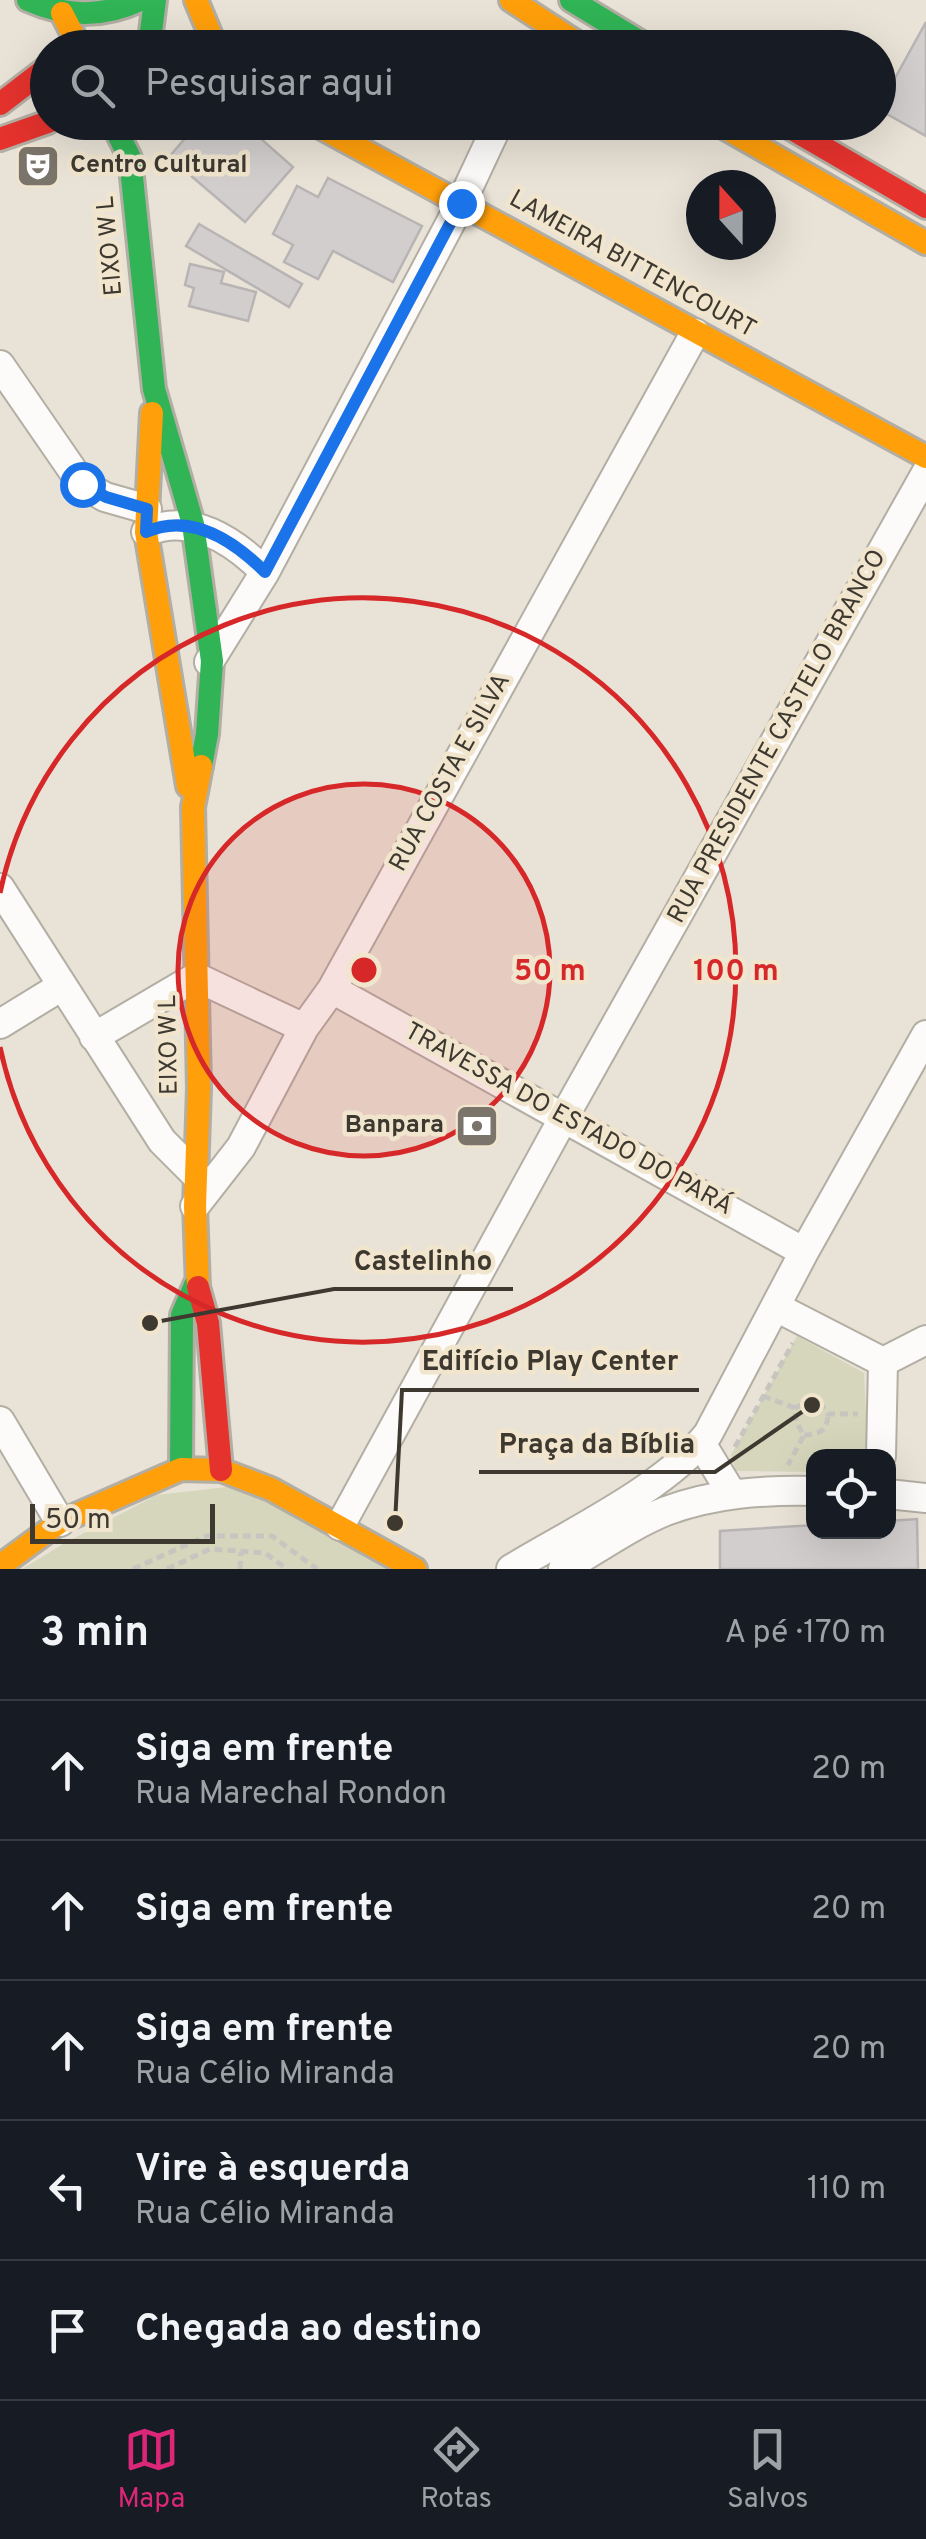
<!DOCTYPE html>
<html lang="pt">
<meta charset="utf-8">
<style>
body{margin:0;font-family:Overpass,sans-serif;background:#20242c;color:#f1f3f6}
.controls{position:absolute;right:30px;bottom:30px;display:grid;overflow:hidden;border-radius:20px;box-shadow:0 10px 40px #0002}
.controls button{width:90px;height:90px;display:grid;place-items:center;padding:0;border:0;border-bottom:2px solid #363941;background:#171b24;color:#f1f3f6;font:50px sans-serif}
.compass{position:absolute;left:686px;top:170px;width:90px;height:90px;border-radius:50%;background:#171b24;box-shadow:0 10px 40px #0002;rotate:339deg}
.scale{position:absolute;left:30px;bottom:25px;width:185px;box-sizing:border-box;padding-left:10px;border:5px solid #3e3930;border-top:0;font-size:28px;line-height:35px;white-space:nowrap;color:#3e3930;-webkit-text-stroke:8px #f1e5ce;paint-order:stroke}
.stop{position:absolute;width:30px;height:30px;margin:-22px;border:8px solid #1a73e8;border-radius:50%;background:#fff}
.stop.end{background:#1a73e8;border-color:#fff;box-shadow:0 2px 10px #0008}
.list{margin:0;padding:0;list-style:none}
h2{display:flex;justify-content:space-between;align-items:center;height:130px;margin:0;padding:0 40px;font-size:42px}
h2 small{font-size:32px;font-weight:400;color:#9ea1a6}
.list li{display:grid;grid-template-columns:65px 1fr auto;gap:30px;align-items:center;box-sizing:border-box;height:140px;padding:0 40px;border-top:2px solid #363941}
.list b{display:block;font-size:38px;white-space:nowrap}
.list p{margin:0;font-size:32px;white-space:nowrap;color:#9ea1a6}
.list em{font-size:32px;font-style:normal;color:#9ea1a6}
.icon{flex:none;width:55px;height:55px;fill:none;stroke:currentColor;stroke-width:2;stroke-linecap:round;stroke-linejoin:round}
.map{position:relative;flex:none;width:926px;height:1569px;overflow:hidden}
.search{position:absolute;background:#171b24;box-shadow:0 10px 40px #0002;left:30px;right:30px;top:30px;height:110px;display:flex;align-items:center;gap:25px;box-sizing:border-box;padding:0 35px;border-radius:55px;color:#9ea1a6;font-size:38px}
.sheet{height:830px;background:#171b24}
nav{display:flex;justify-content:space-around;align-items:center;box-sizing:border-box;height:140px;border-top:2px solid #363941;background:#171b24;font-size:28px;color:#9ea1a6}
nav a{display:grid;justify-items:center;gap:5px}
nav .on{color:#db2777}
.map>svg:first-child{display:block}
</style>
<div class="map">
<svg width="926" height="1569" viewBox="0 0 926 1569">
<rect width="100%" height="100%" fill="#e9e2d6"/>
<path fill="#d5d6bb" d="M797,1336L864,1373L868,1456H814L813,1472L736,1471L731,1455Z
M236,1486L395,1569H22L65,1543L157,1495Z"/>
<path fill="#d1cecd" stroke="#b8b4b4" stroke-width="2.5" d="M926,22V136L878,109Z
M199,122H242L293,167L245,222L169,157Z
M328,178L422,226L393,282L333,251L318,279L284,262L293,245L273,234L297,186L318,197Z
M199,224L302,284L289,307L186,246Z
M190,264L224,272L221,283L256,292L248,321L189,306L194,288L185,285Z
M917,1519L918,1569H720V1531L814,1525V1532H888V1521Z"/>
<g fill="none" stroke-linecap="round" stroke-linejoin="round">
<g stroke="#b3aea4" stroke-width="32">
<path id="street" d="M0,365L82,484L105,497L147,509
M146,532C191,512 233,540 265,572
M209,662L265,572L461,203L499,122
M0,888L162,1141L196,1175
M332,989L804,1252
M0,1024L62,986
M94,1037L196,977L304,1028
M195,1206L241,1147L304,1028L332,989L695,333
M776,1307L883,1362
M883,1362L926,1340
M0,1421L60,1522
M701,1443L732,1494
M881,1456L883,1362
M888,1494L926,1498
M340,1526L564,1117L926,473
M511,1569C572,1532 665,1488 708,1434L804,1252L926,1035
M563,1569C596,1550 631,1525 666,1511C714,1493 763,1490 814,1491"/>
</g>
<g stroke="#b3aea4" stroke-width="28">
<path id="fast" d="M28,0C66,17 102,18 140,0
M571,0L650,48
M149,48L155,0
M112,122L130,158L154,389L193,524L212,661L207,734L201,766
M181,1469L182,1315L195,1285"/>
</g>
<g stroke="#b3aea4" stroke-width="28">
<path id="slow" d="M196,0L216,48
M511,0L585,48
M62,13L80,48
M311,122L926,457
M715,122L926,243
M152,413L146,532L188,786
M198,1287L195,1206L199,1088L193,807L201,766
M0,1566L60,1522L181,1469L221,1470L271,1489L415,1569"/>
</g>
<g stroke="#b3aea4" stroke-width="28">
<path id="jam" d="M0,104L48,67
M780,122L926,207
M0,139L48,122
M198,1287L208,1323L221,1470"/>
</g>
<path stroke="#c7c5c0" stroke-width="5" stroke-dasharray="8 5" stroke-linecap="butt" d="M763,1396L795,1408L796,1422L804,1435L788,1465
M795,1408L807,1402L820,1403L828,1414H858
M804,1435C819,1435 828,1430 828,1414
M735,1447L793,1343
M133,1569L206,1536H272L317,1569
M167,1569L210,1549L265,1553L287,1569
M240,1569L241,1552"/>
<use href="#street" stroke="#fcfbf9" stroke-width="28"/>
<use href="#fast" stroke="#30b455" stroke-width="22"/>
<use href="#slow" stroke="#ff9f0a" stroke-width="22"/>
<use href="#jam" stroke="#e5322d" stroke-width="22"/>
</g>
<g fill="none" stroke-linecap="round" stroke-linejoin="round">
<path stroke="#1a73e8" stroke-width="12" d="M82,484L106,497L147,509L146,532C191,512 233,540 265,572L461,203"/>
</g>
<circle cx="364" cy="970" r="186" fill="#d62828" fill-opacity=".12"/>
<g fill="none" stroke="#d62828" stroke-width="5">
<circle cx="364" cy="970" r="186"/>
<path d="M0 893A372 372 0 1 1 0 1047"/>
</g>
<defs>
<g id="theatre-square" transform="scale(2.25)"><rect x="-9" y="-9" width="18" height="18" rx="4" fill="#7a746a" stroke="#f1e5ce"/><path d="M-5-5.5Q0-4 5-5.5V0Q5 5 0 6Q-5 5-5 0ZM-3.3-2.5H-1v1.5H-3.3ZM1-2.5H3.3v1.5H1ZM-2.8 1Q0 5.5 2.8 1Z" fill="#fff"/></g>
<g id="bank-square" transform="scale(2.25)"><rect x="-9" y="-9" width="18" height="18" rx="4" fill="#7a746a" stroke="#f1e5ce"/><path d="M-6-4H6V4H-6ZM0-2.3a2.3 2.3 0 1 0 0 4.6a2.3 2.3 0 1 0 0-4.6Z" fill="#fff"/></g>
</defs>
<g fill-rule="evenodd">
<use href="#theatre-square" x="38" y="166"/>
<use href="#bank-square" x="477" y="1126"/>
</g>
<g text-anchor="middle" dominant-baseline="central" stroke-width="9" stroke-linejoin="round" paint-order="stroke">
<g font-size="25" font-weight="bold" fill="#3e3930" stroke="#f1e5ce" text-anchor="start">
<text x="70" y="166">Centro Cultural</text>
<text x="444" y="1126" text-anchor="end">Banpara</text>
</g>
<g font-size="25" fill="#3e3930" stroke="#f1e5ce">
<text transform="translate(111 246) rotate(-95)">EIXO W L</text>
<text transform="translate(632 265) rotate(29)">LAMEIRA BITTENCOURT</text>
<text transform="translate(778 737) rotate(-61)">RUA PRESIDENTE CASTELO BRANCO</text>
<text transform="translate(451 773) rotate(-61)">RUA COSTA E SILVA</text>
<text transform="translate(170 1045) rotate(-91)">EIXO W L</text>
<text transform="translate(568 1120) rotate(29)">TRAVESSA DO ESTADO DO PARÁ</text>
</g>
</g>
<circle cx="364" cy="970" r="15" fill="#d62828" stroke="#f1e5ce" stroke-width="5"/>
<g font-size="30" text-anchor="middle" font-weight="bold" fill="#d62828" stroke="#f1e5ce" stroke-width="9" stroke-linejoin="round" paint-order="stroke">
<text x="550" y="980">50 m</text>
<text x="736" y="980">100 m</text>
</g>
<path fill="none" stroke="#3e3930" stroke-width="4" d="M150 1323L334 1289H513M395 1523L402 1390H699M812 1405L715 1472H479"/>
<g fill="#3e3930" stroke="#f1e5ce" stroke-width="4">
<circle cx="150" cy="1323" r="10"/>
<circle cx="395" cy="1523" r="10"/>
<circle cx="812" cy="1405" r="10"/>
</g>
<g font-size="28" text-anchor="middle" font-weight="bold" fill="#3e3930" stroke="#f1e5ce" stroke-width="9" stroke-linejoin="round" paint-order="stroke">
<text x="423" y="1270">Castelinho</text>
<text x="550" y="1370">Edifício Play Center</text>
<text x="597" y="1453">Praça da Bíblia</text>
</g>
</svg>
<div class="controls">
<button><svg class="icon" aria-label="locate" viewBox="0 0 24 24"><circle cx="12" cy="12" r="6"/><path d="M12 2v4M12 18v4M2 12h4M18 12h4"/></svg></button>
</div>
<svg class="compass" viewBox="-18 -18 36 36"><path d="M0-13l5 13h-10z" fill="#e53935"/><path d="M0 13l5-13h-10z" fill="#9ea1a6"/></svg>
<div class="scale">50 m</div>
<div class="stop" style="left:82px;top:484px"></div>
<div class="stop end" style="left:461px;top:203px"></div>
<div class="search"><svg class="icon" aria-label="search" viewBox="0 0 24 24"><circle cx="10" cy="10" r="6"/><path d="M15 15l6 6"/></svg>Pesquisar aqui</div>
</div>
<section class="sheet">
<h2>3 min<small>A pé · 170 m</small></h2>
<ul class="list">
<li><svg class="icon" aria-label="ahead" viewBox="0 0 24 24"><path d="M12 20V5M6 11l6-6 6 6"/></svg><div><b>Siga em frente</b><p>Rua Marechal Rondon</p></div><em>20 m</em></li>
<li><svg class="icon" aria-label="ahead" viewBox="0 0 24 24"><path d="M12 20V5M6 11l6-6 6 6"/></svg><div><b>Siga em frente</b></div><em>20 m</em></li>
<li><svg class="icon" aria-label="ahead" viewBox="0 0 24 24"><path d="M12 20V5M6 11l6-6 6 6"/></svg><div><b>Siga em frente</b><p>Rua Célio Miranda</p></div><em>20 m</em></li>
<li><svg class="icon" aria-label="left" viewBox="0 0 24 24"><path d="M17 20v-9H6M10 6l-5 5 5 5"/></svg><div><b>Vire à esquerda</b><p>Rua Célio Miranda</p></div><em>110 m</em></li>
<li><svg class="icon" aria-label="arrive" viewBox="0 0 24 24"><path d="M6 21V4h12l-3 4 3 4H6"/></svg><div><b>Chegada ao destino</b></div></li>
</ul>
</section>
<nav>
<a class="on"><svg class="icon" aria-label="map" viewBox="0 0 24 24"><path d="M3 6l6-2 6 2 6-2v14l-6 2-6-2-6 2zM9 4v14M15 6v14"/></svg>Mapa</a>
<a><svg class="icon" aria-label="directions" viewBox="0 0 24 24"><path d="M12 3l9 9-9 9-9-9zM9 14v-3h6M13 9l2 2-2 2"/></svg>Rotas</a>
<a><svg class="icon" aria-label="saved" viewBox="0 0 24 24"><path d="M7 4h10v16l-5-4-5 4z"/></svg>Salvos</a>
</nav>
